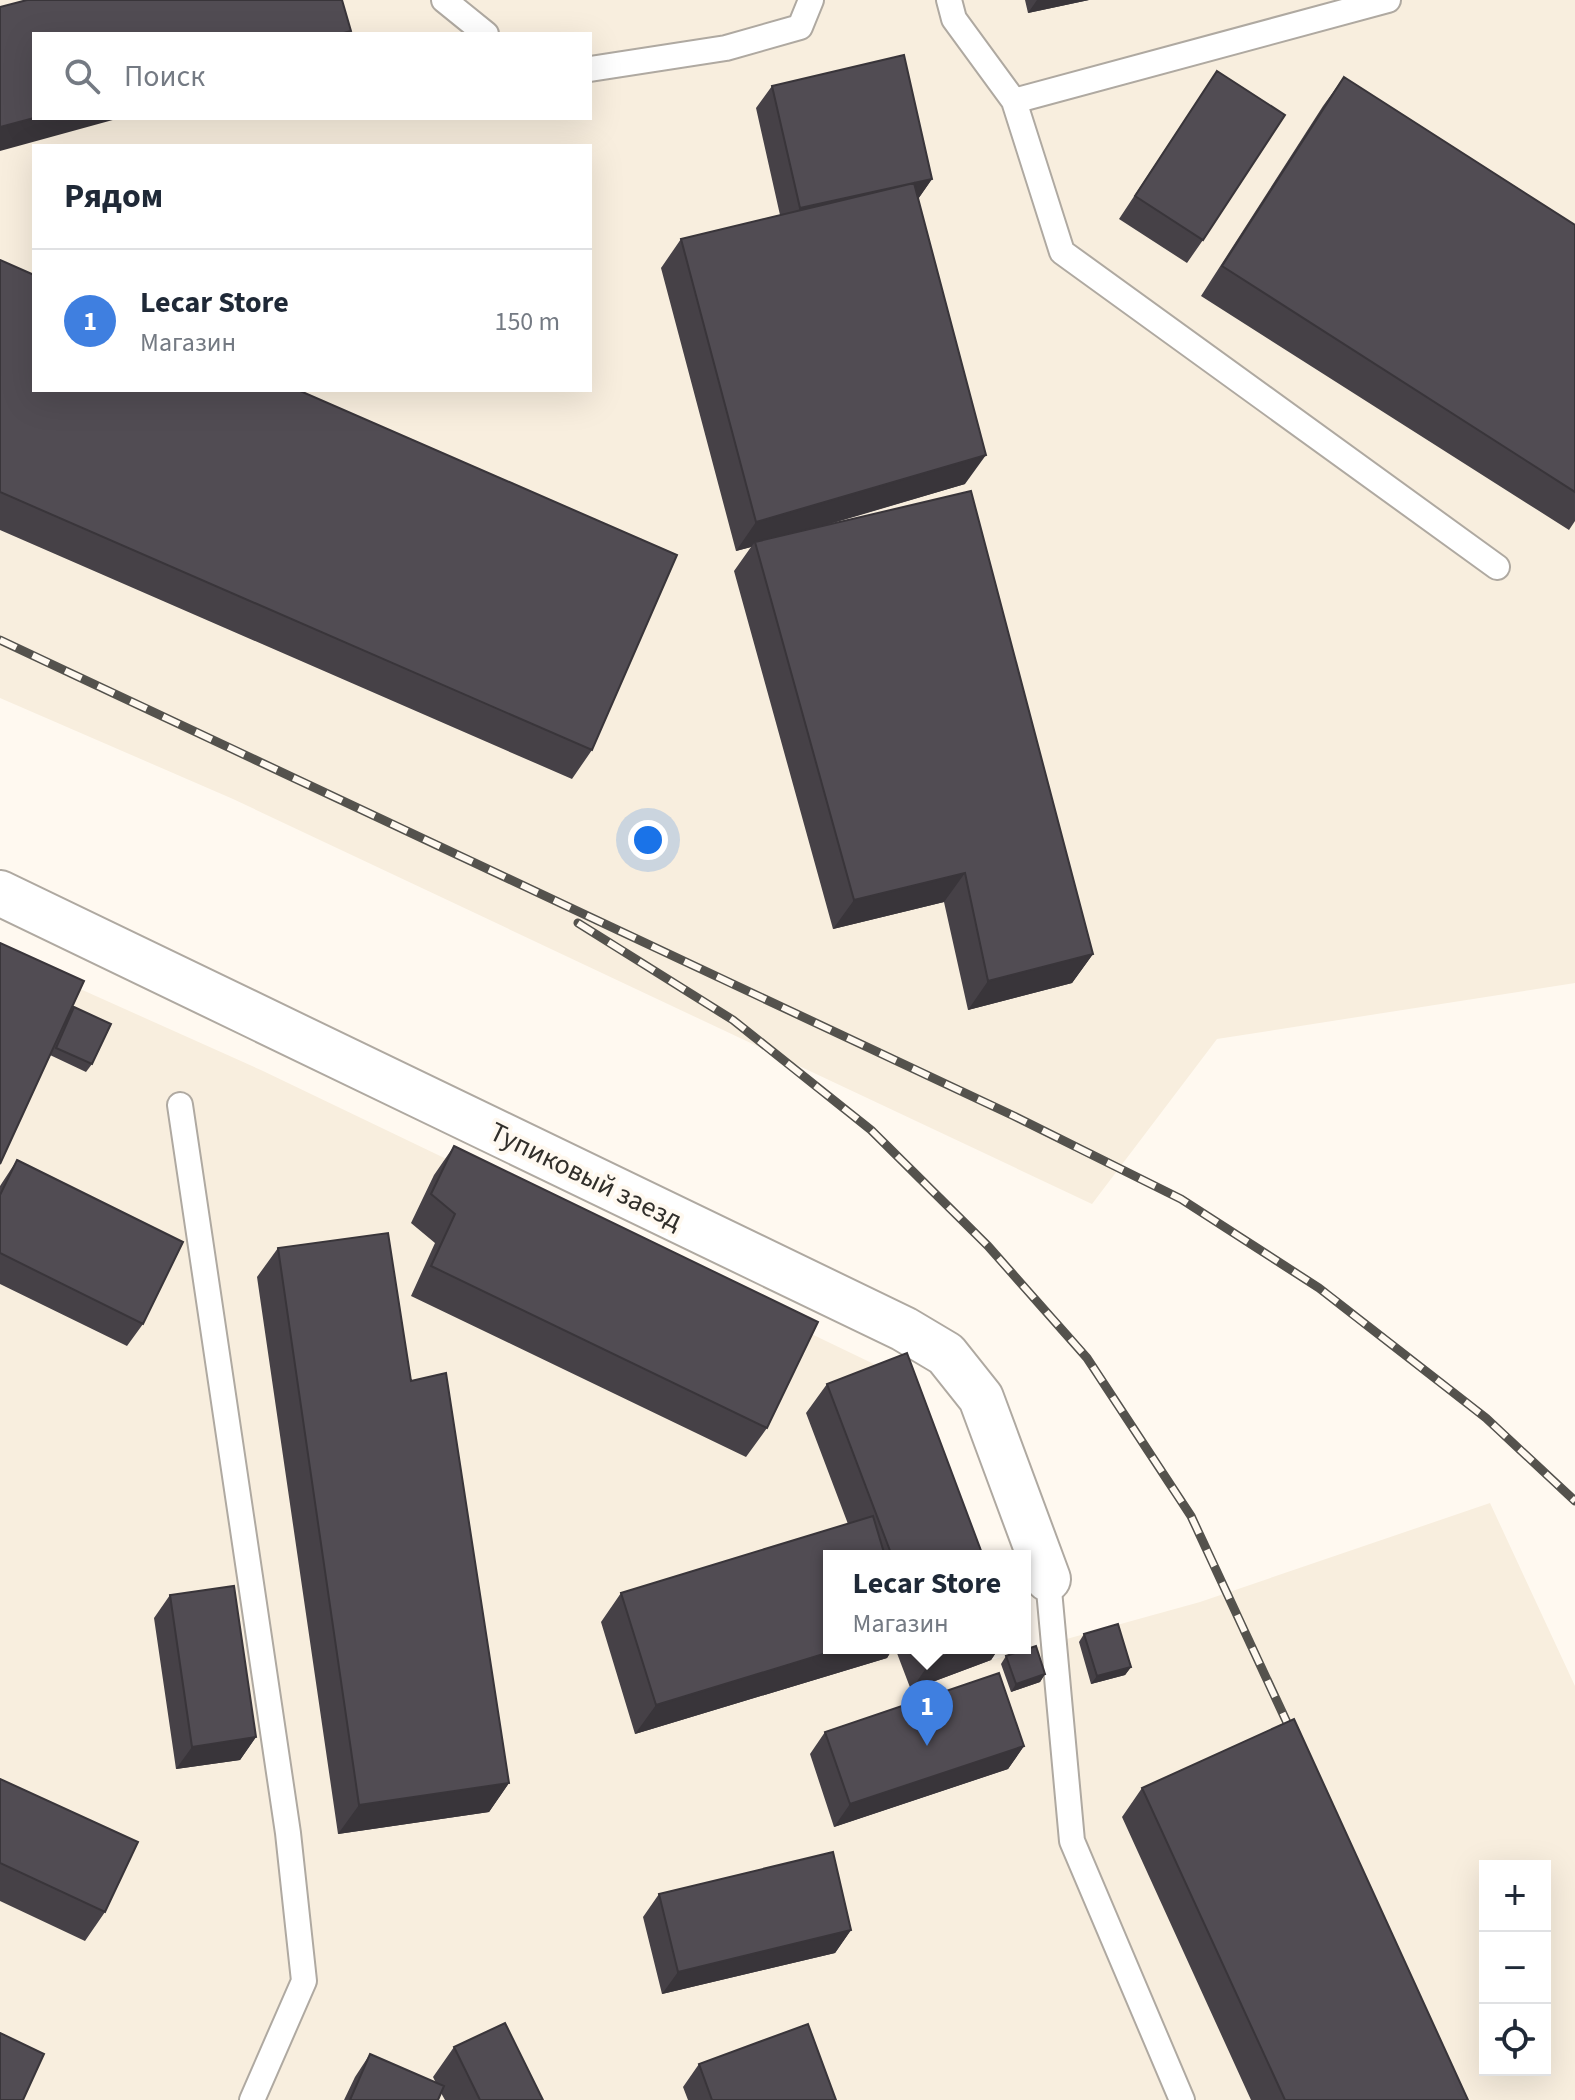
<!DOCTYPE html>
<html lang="ru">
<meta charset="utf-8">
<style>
body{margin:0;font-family:"Source Sans 3",sans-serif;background:#f6f6f7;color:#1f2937}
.controls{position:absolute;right:24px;bottom:24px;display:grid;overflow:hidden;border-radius:0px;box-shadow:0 8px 32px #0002}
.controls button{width:72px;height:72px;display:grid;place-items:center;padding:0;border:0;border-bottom:2px solid #e0e1e3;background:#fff;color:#1f2937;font:40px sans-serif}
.you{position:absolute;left:648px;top:840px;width:28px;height:28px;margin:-20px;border:6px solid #fff;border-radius:50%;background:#1a73e8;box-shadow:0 0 0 12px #1a73e833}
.badge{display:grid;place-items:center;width:52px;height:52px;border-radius:50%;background:#0f766e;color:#fff;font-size:26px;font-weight:700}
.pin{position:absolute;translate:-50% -66px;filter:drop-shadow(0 2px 4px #0008)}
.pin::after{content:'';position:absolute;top:42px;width:28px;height:24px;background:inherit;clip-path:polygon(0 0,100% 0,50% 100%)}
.popup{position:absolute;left:823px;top:1550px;width:208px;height:104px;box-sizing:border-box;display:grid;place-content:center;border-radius:0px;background:#fff;filter:drop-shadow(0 2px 6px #0005);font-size:26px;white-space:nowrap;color:#747a83}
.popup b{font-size:30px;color:#1f2937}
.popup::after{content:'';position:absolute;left:50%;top:100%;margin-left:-16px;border:16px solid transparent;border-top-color:#fff}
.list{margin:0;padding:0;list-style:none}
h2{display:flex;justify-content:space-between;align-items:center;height:104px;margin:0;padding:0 32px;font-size:34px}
h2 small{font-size:26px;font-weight:400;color:#747a83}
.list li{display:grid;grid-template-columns:52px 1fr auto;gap:24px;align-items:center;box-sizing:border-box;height:144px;padding:0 32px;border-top:2px solid #e0e1e3}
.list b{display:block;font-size:30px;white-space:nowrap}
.list p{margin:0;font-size:26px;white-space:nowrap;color:#747a83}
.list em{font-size:26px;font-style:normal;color:#747a83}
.icon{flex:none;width:44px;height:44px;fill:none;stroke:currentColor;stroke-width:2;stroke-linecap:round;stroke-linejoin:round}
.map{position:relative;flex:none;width:1575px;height:2100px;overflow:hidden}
.search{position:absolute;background:#fff;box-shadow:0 8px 32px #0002;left:32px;top:32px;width:560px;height:88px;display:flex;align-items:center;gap:20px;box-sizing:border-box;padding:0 28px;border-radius:0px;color:#747a83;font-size:30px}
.panel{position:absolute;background:#fff;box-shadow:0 8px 32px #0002;left:32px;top:144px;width:560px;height:248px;border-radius:0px}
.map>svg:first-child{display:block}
</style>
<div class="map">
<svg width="1575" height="2100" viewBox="0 0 1575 2100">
<rect width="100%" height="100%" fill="#fff9f0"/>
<path fill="#f8eede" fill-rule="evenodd" d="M0,0H1575V983L1217,1039L1092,1204L233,799L0,698ZM34,34H590V118H34ZM34,146H590V390H34Z
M0,953L263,1071L878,1366L951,1556H829V1648H986L991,1660L1200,1602L1490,1503L1575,1686V2100H0ZM1485,1866H1545V2070H1485Z"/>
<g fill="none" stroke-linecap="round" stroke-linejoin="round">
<g stroke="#afa9a1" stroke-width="28">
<path id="lane" d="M444,0L486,34
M949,0L954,19L1014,101L1388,0
M590,69L726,48L800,27L811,0
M1014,101L1062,252L1497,567
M180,1105L288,1833L304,1981L252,2100
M1048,1579L1072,1841L1182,2100"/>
</g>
<g stroke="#afa9a1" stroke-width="48">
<path id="street" d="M0,893L904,1329L946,1354L981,1398L1048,1579"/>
</g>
<use href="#lane" stroke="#fff" stroke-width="24"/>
<use href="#street" stroke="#fff" stroke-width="44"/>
<g stroke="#54524d" stroke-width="9">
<path id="rail" d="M0,640L1014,1116L1181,1199L1319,1288L1486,1418L1575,1501
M578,923L733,1020L871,1130L988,1246L1087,1358L1191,1516L1296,1742"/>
</g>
<use href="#rail" stroke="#fff9f0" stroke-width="6" stroke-dasharray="18" stroke-linecap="butt"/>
</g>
<path fill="#464147" d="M1025,0H1089L1028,13Z
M1217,71L1203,240L1187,263L1119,219Z
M1344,77L1575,225V521L1569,530L1201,296L1323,106Z
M772,86L932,179L918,199L965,484L820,527L1093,954L1072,983L968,1010L944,902L833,929L734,571L751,547L736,551L661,268L681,239L780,215L756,108Z
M0,260L592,750L572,779L0,530Z
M74,1007L92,1064L86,1072L50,1055L69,1015Z
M454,1146L767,1428L746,1457L411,1296L435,1243L411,1223L434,1175Z
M17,1160L143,1324L127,1346L0,1284V1186Z
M278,1248L411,1381L509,1783L489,1812L338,1834L257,1277Z
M827,1384L983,1556H829V1648H893L887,1658L635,1734L601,1622L621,1593L848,1524L806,1413Z
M170,1595L256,1737L240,1760L176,1769L154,1618Z
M1084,1634L1131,1667L1125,1675L1091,1684L1079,1642Z
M895,1648H999L991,1660L911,1690Z
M1006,1656L1045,1674L1040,1682L1011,1692L1001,1664Z
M825,1732L1024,1746L1008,1769L834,1827L810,1754Z
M0,1779L105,1912L85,1941L0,1901Z
M1142,1788L1468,2100H1251L1122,1817Z
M659,1894L851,1930L835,1953L662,1994L643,1917Z
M454,2047L543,2100H445L441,2093L438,2100H344L355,2077L370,2054L436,2083L433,2077Z
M699,2064L836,2100H688L683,2087Z"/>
<path fill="#39353a" d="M1037,0H1089L1028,13Z
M34,118H120L0,151V127Z
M932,179L916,202L784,231L800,208Z
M986,455L965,484L756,545L755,542L751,547L736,551L756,522Z
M965,873L944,902L833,929L854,900Z
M1093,954L1072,983L968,1010L988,981Z
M843,1648H893L887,1658L635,1734L656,1705Z
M965,1648H999L991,1660L911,1690L931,1661Z
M1131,1667L1125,1675L1091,1684L1097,1676Z
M1045,1674L1040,1682L1011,1692L1016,1684Z
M256,1737L240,1760L176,1769L192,1747Z
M1024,1746L1008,1769L834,1827L850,1804Z
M509,1783L489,1812L338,1834L359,1805Z
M851,1930L835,1953L662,1994L678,1972Z"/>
<path fill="#514c53" stroke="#39353a" stroke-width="2" d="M27,0H342L351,31L340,34H34V118L0,127V7Z
M904,55L932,179L800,208L772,86Z
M1217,71L1285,115L1203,240L1135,196Z
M1344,77L1575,225V492L1222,266Z
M914,183L986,455L756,522L681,239Z
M0,260L34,275V390H298L677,555L592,750L0,492Z
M971,491L1093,954L988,981L965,873L854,900L755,542Z
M0,943L84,981L0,1164Z
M74,1007L111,1024L92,1064L56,1048Z
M454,1146L818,1322L767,1428L431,1266L455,1214L431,1194Z
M17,1160L183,1242L143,1324L0,1253V1195Z
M388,1233L411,1381L446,1373L509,1783L359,1805L278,1248Z
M907,1353L983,1556H892L827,1384Z
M873,1516L885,1556H829V1648H843L656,1705L621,1593Z
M234,1586L256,1737L192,1747L170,1595Z
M1118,1624L1131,1667L1097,1676L1084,1634Z
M1036,1646L1045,1674L1016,1684L1006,1656Z
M926,1648H965L931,1661Z
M999,1673L1024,1746L850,1804L825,1732Z
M1294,1719L1468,2100H1285L1142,1788Z
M0,1779L138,1842L105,1912L0,1863Z
M833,1852L851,1930L678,1972L659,1894Z
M505,2023L543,2100H480L454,2047Z
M808,2024L836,2100H712L699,2064Z
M0,2033L44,2054L23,2100H0Z
M370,2054L444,2086L438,2100H350Z"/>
<g text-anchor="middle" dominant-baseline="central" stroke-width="8" stroke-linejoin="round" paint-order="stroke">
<g font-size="28" fill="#312f2b" stroke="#fff9f0">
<text transform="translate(586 1176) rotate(26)">Тупиковый заезд</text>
</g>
</g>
</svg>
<div class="controls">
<button>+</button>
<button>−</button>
<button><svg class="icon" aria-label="locate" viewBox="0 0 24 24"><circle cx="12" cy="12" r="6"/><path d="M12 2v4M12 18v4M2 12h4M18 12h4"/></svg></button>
</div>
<div class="you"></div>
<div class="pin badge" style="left:927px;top:1746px;background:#3f7fe0">1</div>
<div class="popup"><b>Lecar Store</b>Магазин</div>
<div class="search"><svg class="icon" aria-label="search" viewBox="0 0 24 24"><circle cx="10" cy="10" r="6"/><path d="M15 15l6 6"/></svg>Поиск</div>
<section class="panel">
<h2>Рядом<small></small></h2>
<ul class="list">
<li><span class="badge" style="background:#3f7fe0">1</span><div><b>Lecar Store</b><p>Магазин</p></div><em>150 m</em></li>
</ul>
</section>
</div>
